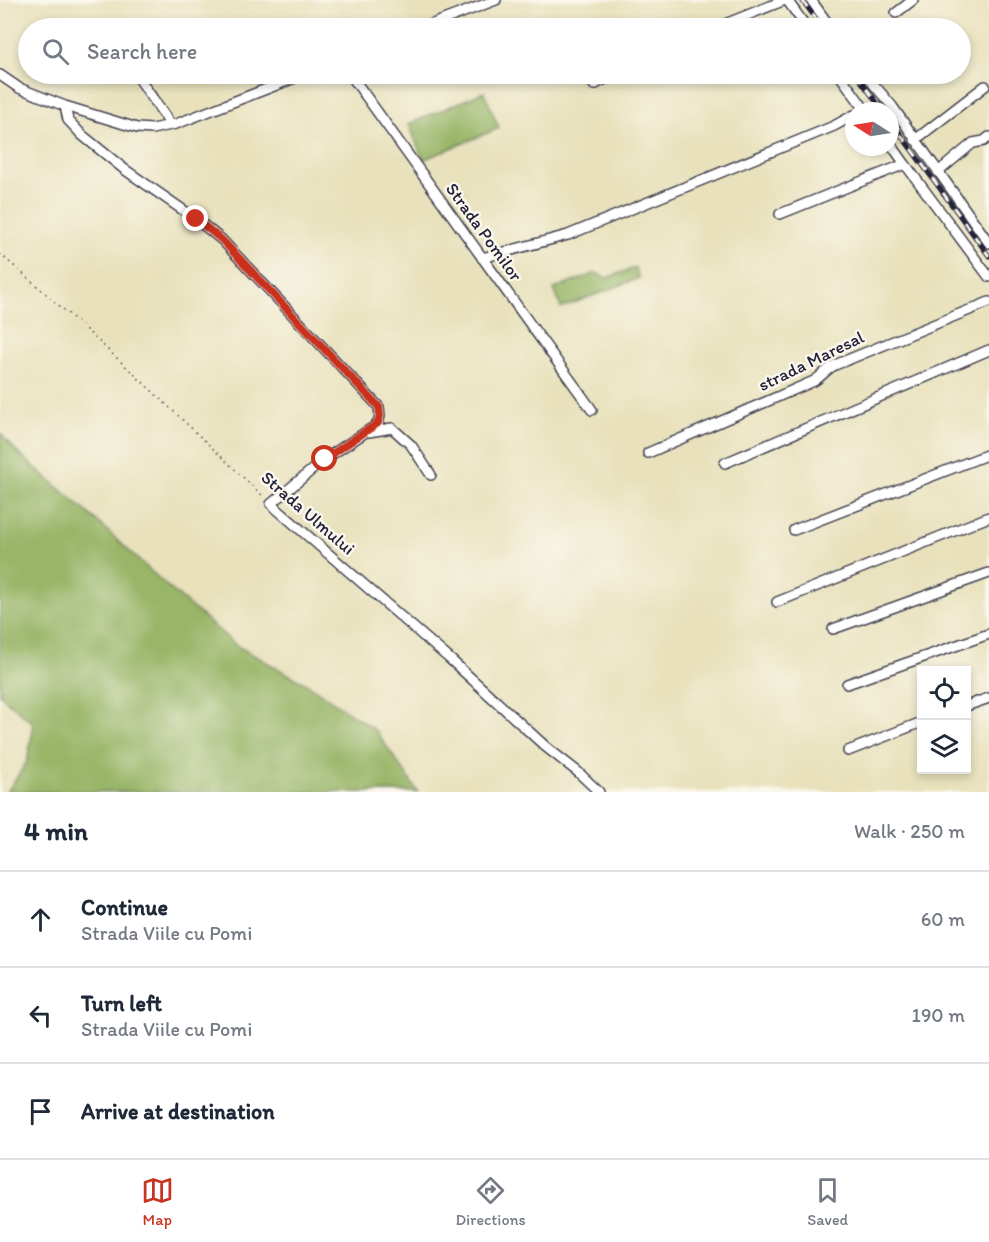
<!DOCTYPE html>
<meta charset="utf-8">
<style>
body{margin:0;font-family:Itim,sans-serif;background:#f2f2f3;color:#1f2937}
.controls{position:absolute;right:18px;bottom:18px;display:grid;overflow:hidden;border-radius:0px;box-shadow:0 3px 9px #0003}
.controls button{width:54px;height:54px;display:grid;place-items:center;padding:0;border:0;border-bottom:2px solid #e0e1e3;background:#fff;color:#1f2937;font:30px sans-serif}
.compass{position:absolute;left:845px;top:102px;width:54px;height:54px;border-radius:50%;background:#fff;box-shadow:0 3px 9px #0003;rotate:282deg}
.stop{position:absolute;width:18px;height:18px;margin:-14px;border:4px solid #c8321e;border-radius:50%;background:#fff}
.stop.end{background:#c8321e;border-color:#fff;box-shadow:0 2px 6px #0008}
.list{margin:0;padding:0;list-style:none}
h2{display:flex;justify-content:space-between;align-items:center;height:78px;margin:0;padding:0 24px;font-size:26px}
h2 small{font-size:20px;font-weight:400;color:#747a83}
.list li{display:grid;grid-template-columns:39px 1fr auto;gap:18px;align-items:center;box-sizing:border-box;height:96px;padding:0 24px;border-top:2px solid #e0e1e3}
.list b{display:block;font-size:22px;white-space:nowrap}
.list p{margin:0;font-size:20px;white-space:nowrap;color:#747a83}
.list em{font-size:20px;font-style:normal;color:#747a83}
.icon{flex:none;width:33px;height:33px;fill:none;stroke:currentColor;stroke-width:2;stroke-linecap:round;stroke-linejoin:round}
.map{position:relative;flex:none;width:989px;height:792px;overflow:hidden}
.search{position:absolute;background:#fff;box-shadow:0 3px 9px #0003;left:18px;right:18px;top:18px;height:66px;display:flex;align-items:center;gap:15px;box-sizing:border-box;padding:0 21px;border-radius:33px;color:#747a83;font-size:22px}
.sheet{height:366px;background:#fff}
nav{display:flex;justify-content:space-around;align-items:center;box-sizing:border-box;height:84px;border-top:2px solid #e0e1e3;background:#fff;font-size:16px;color:#747a83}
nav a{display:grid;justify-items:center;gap:3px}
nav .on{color:#c8321e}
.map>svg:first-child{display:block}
</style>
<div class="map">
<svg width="989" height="792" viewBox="0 0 989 792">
<rect width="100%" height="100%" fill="#fbf7ec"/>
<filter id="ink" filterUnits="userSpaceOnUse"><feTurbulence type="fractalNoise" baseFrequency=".0167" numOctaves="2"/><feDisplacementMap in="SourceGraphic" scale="12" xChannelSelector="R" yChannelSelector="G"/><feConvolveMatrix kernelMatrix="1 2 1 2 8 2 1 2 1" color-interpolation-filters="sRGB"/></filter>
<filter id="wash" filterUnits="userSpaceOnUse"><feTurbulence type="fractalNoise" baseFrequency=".008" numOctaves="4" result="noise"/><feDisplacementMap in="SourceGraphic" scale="24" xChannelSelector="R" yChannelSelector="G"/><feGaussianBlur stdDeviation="1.35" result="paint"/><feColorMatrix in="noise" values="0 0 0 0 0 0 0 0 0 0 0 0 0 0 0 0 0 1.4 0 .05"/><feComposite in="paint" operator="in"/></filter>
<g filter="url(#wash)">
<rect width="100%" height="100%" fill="#e8e1bc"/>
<path fill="#98b567" stroke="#5d6c51" stroke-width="1.5" d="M484,92L499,128L423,160L409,124Z
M635,268L639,278L561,308L554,289L596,273L606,278Z
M0,433L16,451L86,511L167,586L237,646L310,686L376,731L418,792H7L27,762L34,724L0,695Z"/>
</g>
<g filter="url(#ink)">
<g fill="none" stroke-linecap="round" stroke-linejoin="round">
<g stroke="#403f4e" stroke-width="12">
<path id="minor" d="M787,0L807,28
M811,0L831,28
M896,13L913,0
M422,28L496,0
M715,28L785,0
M136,74L171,125
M350,74L592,410
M839,74L866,111
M865,74L892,106L989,243
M0,75L19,88L65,106L137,128L152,129L176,124L305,74
M594,85L615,74
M65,106L68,120L82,135L124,169L196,219L222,240L379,407L380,416L378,424L325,459L271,504L451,660L546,747L578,772L599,792
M915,140L985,86
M905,164L989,277
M938,172L973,143L984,141L989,137
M780,214L905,164L890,143
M482,258L568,235L834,126L854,115
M369,432L392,428L411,445L431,475
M648,453L814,381C822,376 827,369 835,365L989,302
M725,463L989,350
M794,530L989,454
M777,602L989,517
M833,629L989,573
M847,684L989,634
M966,706L989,698
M848,751L922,722"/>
</g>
<path stroke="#403f4e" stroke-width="1.5" stroke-dasharray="1.5 4.5" stroke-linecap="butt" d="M0,254C91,331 177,415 264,497"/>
<use href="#minor" stroke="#fff" stroke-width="9"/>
<g stroke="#22223b" stroke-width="5">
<path id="rail" d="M802,0L823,28
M856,74L883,111
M890,120L989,256"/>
</g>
<use href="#rail" stroke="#fbf7ec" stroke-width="3" stroke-dasharray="9" stroke-linecap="butt"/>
</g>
</g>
<g fill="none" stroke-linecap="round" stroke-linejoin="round" filter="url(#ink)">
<path stroke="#c8321e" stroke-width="8" d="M196,219L222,240L379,407L380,416L378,423L325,459"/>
</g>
<g text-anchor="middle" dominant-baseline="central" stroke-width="5" stroke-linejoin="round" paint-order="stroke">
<g font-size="18" fill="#22223b" stroke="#fbf7ec">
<text transform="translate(484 232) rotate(54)">Strada Pomilor</text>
<text transform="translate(811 361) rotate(-26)">strada Maresal</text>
<text transform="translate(308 513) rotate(41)">Strada Ulmului</text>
</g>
</g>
</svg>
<div class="controls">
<button><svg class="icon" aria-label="locate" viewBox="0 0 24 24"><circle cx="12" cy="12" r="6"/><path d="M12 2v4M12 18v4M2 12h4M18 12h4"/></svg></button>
<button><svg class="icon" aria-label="layers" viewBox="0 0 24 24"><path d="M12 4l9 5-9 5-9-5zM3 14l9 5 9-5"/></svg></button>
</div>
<svg class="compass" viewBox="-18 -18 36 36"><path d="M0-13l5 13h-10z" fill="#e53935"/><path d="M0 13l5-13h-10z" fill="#747a83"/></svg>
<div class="stop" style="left:325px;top:459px"></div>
<div class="stop end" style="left:196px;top:219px"></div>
<div class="search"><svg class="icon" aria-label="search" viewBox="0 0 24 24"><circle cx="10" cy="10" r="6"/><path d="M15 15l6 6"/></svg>Search here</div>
</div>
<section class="sheet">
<h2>4 min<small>Walk · 250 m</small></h2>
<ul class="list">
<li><svg class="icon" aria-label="ahead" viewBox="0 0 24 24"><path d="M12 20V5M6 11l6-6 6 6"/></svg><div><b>Continue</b><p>Strada Viile cu Pomi</p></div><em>60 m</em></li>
<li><svg class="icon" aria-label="left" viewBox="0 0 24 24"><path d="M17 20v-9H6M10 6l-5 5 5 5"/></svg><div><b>Turn left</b><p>Strada Viile cu Pomi</p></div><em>190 m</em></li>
<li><svg class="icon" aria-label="arrive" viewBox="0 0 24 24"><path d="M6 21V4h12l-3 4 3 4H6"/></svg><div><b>Arrive at destination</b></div></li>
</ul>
</section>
<nav>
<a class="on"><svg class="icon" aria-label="map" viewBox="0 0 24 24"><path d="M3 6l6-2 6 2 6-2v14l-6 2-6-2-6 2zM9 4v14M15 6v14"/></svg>Map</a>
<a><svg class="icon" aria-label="directions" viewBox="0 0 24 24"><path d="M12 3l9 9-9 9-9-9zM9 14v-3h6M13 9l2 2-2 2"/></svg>Directions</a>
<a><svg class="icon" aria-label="saved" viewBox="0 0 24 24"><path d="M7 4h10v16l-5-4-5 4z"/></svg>Saved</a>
</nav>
